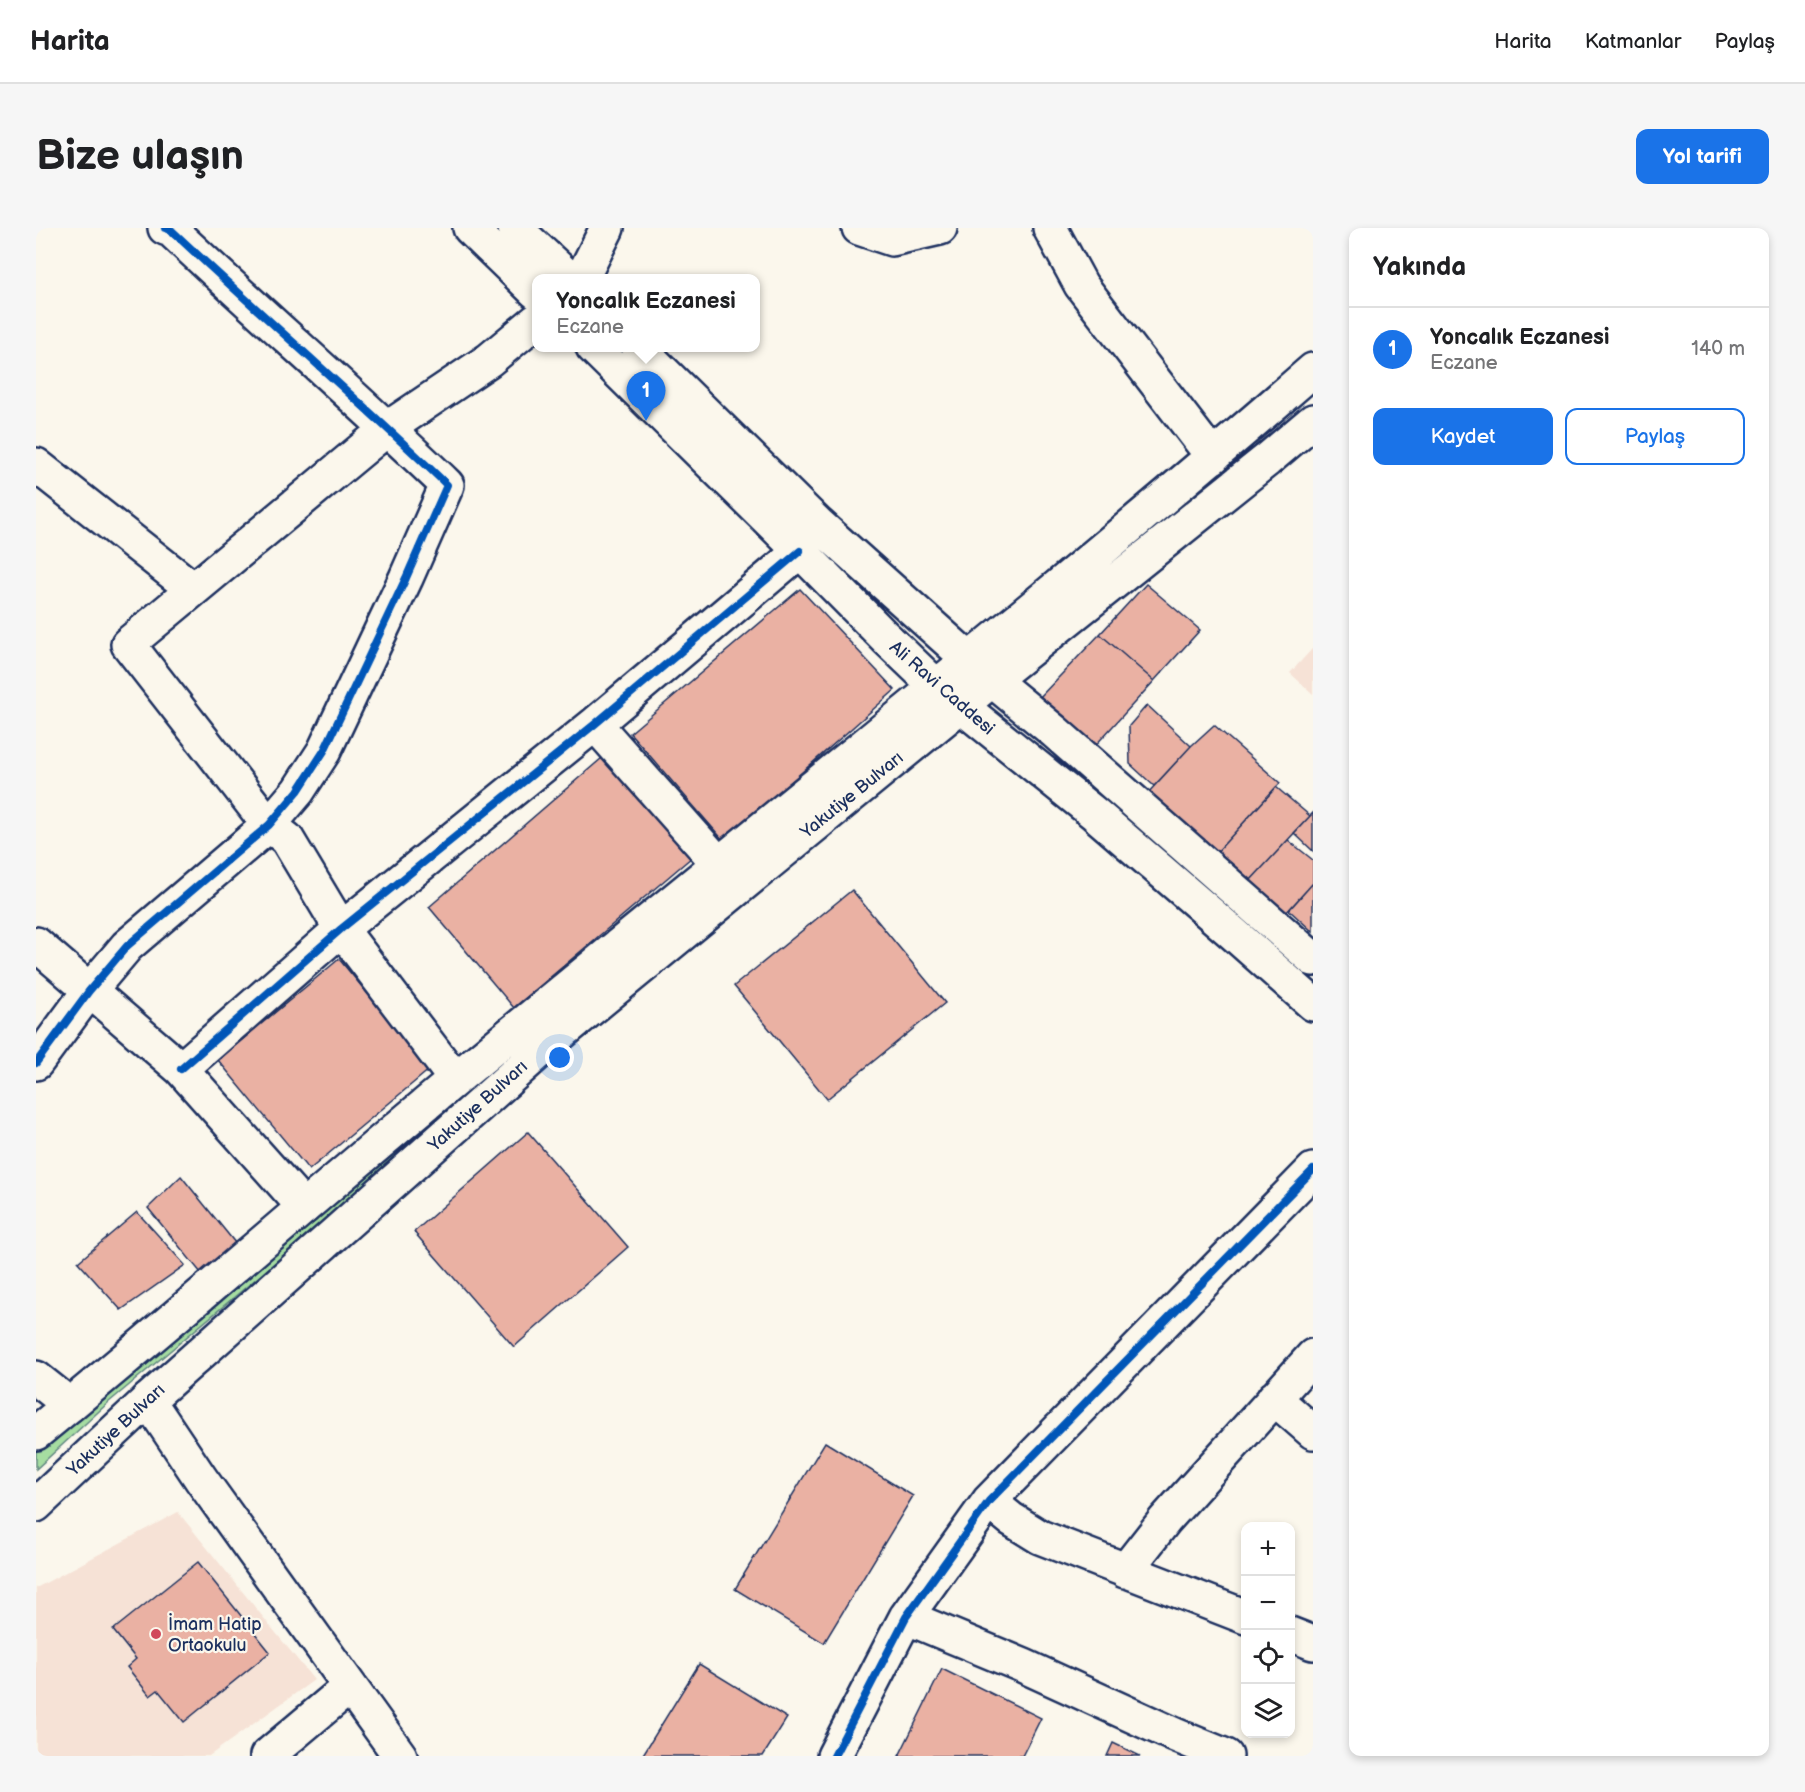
<!DOCTYPE html>
<html lang="tr">
<meta charset="utf-8">
<style>
body{margin:0;font-family:"Balsamiq Sans",sans-serif;background:#f6f6f6;color:#202124}
.controls{position:absolute;right:18px;bottom:18px;display:grid;overflow:hidden;border-radius:12px;box-shadow:0 3px 9px #0003}
.controls button{width:54px;height:54px;display:grid;place-items:center;padding:0;border:0;border-bottom:2px solid #e0e0e0;background:#fff;color:#202124;font:30px sans-serif}
.you{position:absolute;left:524px;top:830px;width:21px;height:21px;margin:-15px;border:4px solid #fff;border-radius:50%;background:#1a73e8;box-shadow:0 0 0 9px #1a73e833}
.badge{display:grid;place-items:center;width:39px;height:39px;border-radius:50%;background:#1a73e8;color:#fff;font-size:20px;font-weight:700}
.pin{position:absolute;translate:-50% -50px;filter:drop-shadow(0 2px 3px #0008)}
.pin::after{content:'';position:absolute;top:32px;width:21px;height:18px;background:inherit;clip-path:polygon(0 0,100% 0,50% 100%)}
.popup{position:absolute;left:496px;top:46px;width:228px;height:78px;box-sizing:border-box;display:grid;place-content:center;border-radius:12px;background:#fff;filter:drop-shadow(0 2px 4px #0005);font-size:20px;white-space:nowrap;color:#757577}
.popup b{font-size:22px;color:#202124}
.popup::after{content:'';position:absolute;left:50%;top:100%;margin-left:-12px;border:12px solid transparent;border-top-color:#fff}
.list{margin:0;padding:0;list-style:none}
h2{display:flex;justify-content:space-between;align-items:center;height:78px;margin:0;padding:0 24px;font-size:26px}
h2 small{font-size:20px;font-weight:400;color:#757577}
.list li{display:grid;grid-template-columns:39px 1fr auto;gap:18px;align-items:center;box-sizing:border-box;height:84px;padding:0 24px;border-top:2px solid #e0e0e0}
.list b{display:block;font-size:22px;white-space:nowrap}
.list p{margin:0;font-size:20px;white-space:nowrap;color:#757577}
.list em{font-size:20px;font-style:normal;color:#757577}
.actions{display:flex;gap:12px;padding:18px 24px}
.actions a{flex:1;padding:14px 0;border:2px solid #1a73e8;border-radius:12px;text-align:center;font-size:21px;color:#1a73e8}
.actions .main{background:#1a73e8;color:#fff}
.icon{flex:none;width:33px;height:33px;fill:none;stroke:currentColor;stroke-width:2;stroke-linecap:round;stroke-linejoin:round}
.map{position:relative;flex:none;width:1277px;height:1528px;overflow:hidden;border-radius:12px}
header{display:flex;align-items:center;gap:36px;box-sizing:border-box;height:84px;padding:0 30px;background:#fff;border-bottom:2px solid #e0e0e0}
header strong{font-size:28px}
nav{display:flex;gap:33px;margin-inline-start:auto;font-size:21px}
.intro{display:flex;align-items:center;justify-content:space-between;box-sizing:border-box;height:144px;padding:0 36px}
h1{margin:0;font-size:42px}
.button{padding:15px 27px;border-radius:12px;background:#1a73e8;color:#fff;font-size:21px;font-weight:700}
main{display:flex;gap:36px;padding:0 36px}
aside{flex:1;background:#fff;border-radius:12px;box-shadow:0 3px 9px #0003}
.map>svg:first-child{display:block}
</style>
<header>
<strong>Harita</strong>
<nav><a>Harita</a><a>Katmanlar</a><a>Paylaş</a></nav>
</header>
<div class="intro"><h1>Bize ulaşın</h1><a class="button">Yol tarifi</a></div>
<main>
<div class="map">
<svg width="1277" height="1528" viewBox="0 0 1277 1528">
<rect width="100%" height="100%" fill="#fbf7ec"/>
<filter id="ink" filterUnits="userSpaceOnUse"><feTurbulence type="fractalNoise" baseFrequency=".0167" numOctaves="2"/><feDisplacementMap in="SourceGraphic" scale="12" xChannelSelector="R" yChannelSelector="G"/><feConvolveMatrix kernelMatrix="1 2 1 2 8 2 1 2 1" color-interpolation-filters="sRGB"/></filter>
<g filter="url(#ink)">
<path fill="#f6e2d6" d="M1277,420V466L1254,445Z
M142,1284L278,1452L173,1528H0V1360Z"/>
<path fill="#a6dda1" stroke="#608680" stroke-width="1.5" d="M890,479L898,483L73,1174L0,1241V1220Z"/>
<path fill="#eab1a3" stroke="#1b2f5e" stroke-width="1.5" d="M1110,356L1164,402L1118,453L1064,406Z
M764,361L859,462L688,613L594,505Z
M1064,406L1118,453L1057,520L1003,470Z
M1111,477L1155,518L1118,558L1094,536L1093,498Z
M1178,497L1244,555L1180,625L1111,566L1155,518Z
M566,530L656,629L478,780L393,679Z
M1240,559L1274,588L1213,654L1180,625Z
M1277,585V623L1258,605Z
M1252,612L1277,632V655L1249,686L1213,654Z
M1277,655V704L1253,682Z
M816,662L909,775L791,871L698,758Z
M303,731L394,841L273,942L182,832Z
M492,904L592,1019L478,1119L378,1004Z
M145,948L200,1016L165,1045L112,980Z
M101,984L149,1037L85,1082L42,1034Z
M789,1214L877,1268L788,1415L699,1361Z
M162,1334L234,1424L148,1494L122,1462L114,1468L91,1439L100,1431L77,1402Z
M663,1436L751,1490L727,1528H606Z
M906,1441L1005,1490L986,1528H863Z
M1077,1515L1104,1528H1071Z"/>
<g fill="none" stroke-linecap="round" stroke-linejoin="round">
<g stroke="#1b2f5e" stroke-width="38">
<path id="minor" d="M823,0L856,11L904,0
M1014,0L1045,57L1177,229
M546,50L571,0
M0,237L157,361
M559,496L683,636
M0,716L145,841L268,979
M0,835L53,763L91,718L233,597L262,563L288,523L370,350L411,257C321,170 226,88 135,2L129,0
M145,841L305,701L559,496L764,323
M419,851L305,701L251,611L233,597L92,416L352,200L453,132L500,93
M0,1150L34,1177
M1238,1170L1277,1204
M112,1172L165,1251L364,1528
M953,1273L975,1291L1004,1309L1210,1389
M1089,1343L1129,1292L1277,1128
M870,1389L988,1438L1139,1507L1190,1528
M1254,1406L1277,1415
M231,1528L313,1459
M798,1528L870,1389L953,1273L1277,942"/>
</g>
<g stroke="#1b2f5e" stroke-width="38">
<path id="major" d="M434,0L500,64
M479,0L533,50
M557,119L764,323L850,410L900,458L1059,586L1198,706L1277,776
M602,119L782,296L956,452L1019,504L1277,731
M0,1205C142,1089 280,967 421,850C706,614 998,385 1277,142
M0,1277L112,1172L512,816L956,452L1231,232L1277,193"/>
</g>
<use href="#minor" stroke="#fbf7ec" stroke-width="33"/>
<use href="#major" stroke="#fbf7ec" stroke-width="33"/>
<g stroke="#fbf7ec" stroke-width="11">
<path id="cycleway" d="M0,835L53,763L91,718L233,597L262,563L288,523L370,350L411,257C321,170 226,88 135,2L129,0
M145,841L305,701L559,496L764,323
M798,1528L870,1389L953,1273L1277,942"/>
</g>
<use href="#cycleway" stroke="#0057b8" stroke-width="8"/>
</g>
</g>
<circle fill="#d1495b" stroke="#fbf7ec" stroke-width="2" cx="120" cy="1406" r="6"/>
<g text-anchor="middle" dominant-baseline="central" stroke-width="4.5" stroke-linejoin="round" paint-order="stroke">
<g font-size="18" fill="#1b2f5e" stroke="#fbf7ec">
<text transform="translate(906 460) rotate(41)">Ali Ravi Caddesi</text>
<text transform="translate(816 567) rotate(-39)">Yakutiye Bulvarı</text>
<text transform="translate(442 878) rotate(-42)">Yakutiye Bulvarı</text>
<text transform="translate(80 1202) rotate(-43)">Yakutiye Bulvarı</text>
</g>
<g font-size="18" fill="#1b2f5e" stroke="#fbf7ec" text-anchor="start">
<text x="132" y="1396">İmam Hatip<tspan x="132" dy="21">Ortaokulu</tspan></text>
</g>
</g>
</svg>
<div class="controls">
<button>+</button>
<button>−</button>
<button><svg class="icon" aria-label="locate" viewBox="0 0 24 24"><circle cx="12" cy="12" r="6"/><path d="M12 2v4M12 18v4M2 12h4M18 12h4"/></svg></button>
<button><svg class="icon" aria-label="layers" viewBox="0 0 24 24"><path d="M12 4l9 5-9 5-9-5zM3 14l9 5 9-5"/></svg></button>
</div>
<div class="you"></div>
<div class="pin badge" style="left:610px;top:193px">1</div>
<div class="popup"><b>Yoncalık Eczanesi</b>Eczane</div>
</div>
<aside>
<h2>Yakında<small></small></h2>
<ul class="list">
<li><span class="badge">1</span><div><b>Yoncalık Eczanesi</b><p>Eczane</p></div><em>140 m</em></li>
</ul>
<div class="actions"><a class="main">Kaydet</a><a>Paylaş</a></div>
</aside>
</main>
